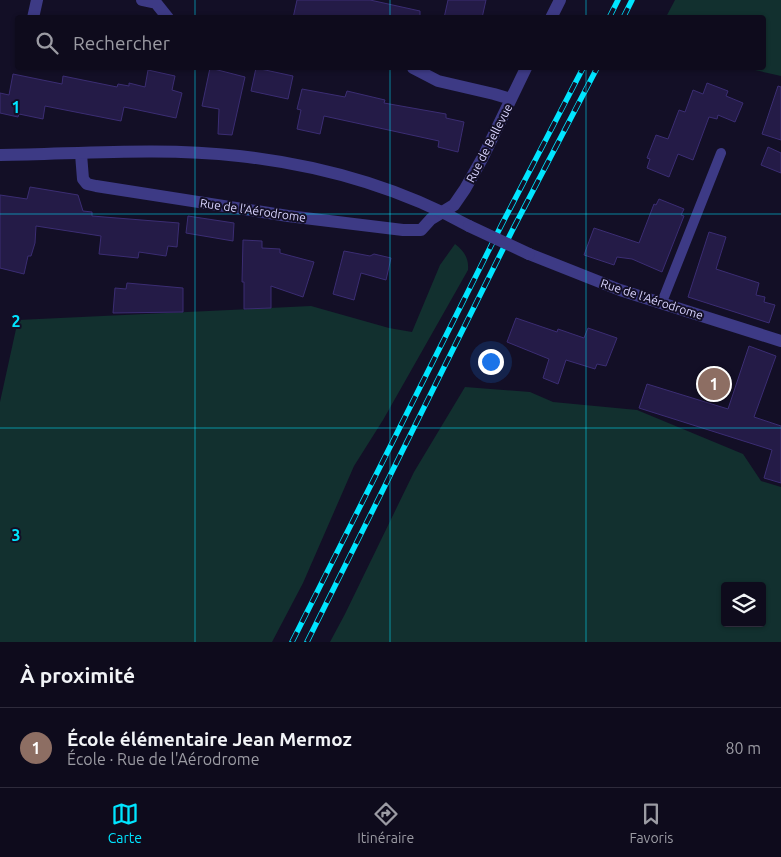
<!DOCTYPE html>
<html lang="fr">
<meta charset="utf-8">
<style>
body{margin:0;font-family:Ubuntu,sans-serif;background:#171425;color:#f1f3f6}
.controls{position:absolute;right:15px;bottom:15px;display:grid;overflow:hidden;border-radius:5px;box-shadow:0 1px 4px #0004}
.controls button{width:45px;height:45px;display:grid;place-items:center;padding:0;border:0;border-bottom:1px solid #2e2b3b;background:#0e0b1c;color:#f1f3f6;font:25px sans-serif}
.you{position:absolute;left:490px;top:361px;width:18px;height:18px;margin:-12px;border:4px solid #fff;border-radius:50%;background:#1a73e8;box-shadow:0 0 0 8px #1a73e833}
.badge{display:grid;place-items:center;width:32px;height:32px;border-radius:50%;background:#00e5ff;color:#fff;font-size:16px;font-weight:700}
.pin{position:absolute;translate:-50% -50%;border:2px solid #fff;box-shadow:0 1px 5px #0006}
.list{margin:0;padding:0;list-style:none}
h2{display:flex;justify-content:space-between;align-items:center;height:65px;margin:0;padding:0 20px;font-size:21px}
h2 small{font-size:16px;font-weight:400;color:#9b9ba3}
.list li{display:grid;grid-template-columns:32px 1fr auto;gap:15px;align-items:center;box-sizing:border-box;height:80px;padding:0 20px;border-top:1px solid #2e2b3b}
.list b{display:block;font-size:19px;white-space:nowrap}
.list p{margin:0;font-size:16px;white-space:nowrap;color:#9b9ba3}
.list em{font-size:16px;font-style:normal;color:#9b9ba3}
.icon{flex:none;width:28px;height:28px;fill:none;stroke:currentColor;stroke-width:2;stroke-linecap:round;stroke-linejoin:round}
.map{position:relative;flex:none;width:781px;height:642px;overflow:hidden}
.search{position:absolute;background:#0e0b1c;box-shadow:0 1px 4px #0004;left:15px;right:15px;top:15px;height:55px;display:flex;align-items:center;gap:12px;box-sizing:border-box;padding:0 18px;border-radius:5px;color:#9b9ba3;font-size:19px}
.sheet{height:145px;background:#0e0b1c}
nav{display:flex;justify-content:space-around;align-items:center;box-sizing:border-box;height:70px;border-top:1px solid #2e2b3b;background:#0e0b1c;font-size:14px;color:#9b9ba3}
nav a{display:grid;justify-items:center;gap:2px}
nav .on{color:#00e5ff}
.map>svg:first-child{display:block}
</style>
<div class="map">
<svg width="781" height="642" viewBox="0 0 781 642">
<rect width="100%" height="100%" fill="#130f26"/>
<path fill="#12302f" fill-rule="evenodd" d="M675,0H781V76L746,68H764V18L666,17Z
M455,244C464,251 469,258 468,270L383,420L354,466L303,583L272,642H0V402L18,320L311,306L389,328L412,332L440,265Z
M465,387L530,392L553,402L637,410L743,454L761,481L781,487V642H330L345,614L414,472ZM725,586H762V623H725Z"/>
<path fill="#241b47" stroke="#3b2d73" d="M297,0H370L420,11V18H293Z
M448,0H486L482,18H444Z
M210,68L245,77L232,135L218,134L219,109L202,106Z
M256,68L293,76L288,99L251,91Z
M148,70L175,76L172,90L182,93L176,118L124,107L121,121L45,106L43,119L19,114L18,117L0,113V93L9,95L13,74L62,84L63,76L117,87L118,84L129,86V83L145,87Z
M707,83L728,91L726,96L743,103L735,122L718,115L717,119L709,117L693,160L678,154L669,177L647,168L650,159L647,158L656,135L668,139L679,110L685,112L693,90L703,94Z
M778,86L781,87V140L762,134Z
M302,89L345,97L347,91L385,100L384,103L446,114V118L464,122L458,152L438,147L439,141L324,116L320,134L297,129L301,110L297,109Z
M768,147L781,153V173L761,165Z
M30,187L78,195L83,211L92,212V216L179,223L177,247L168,246L166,256L139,252L138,258L99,254L101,236L36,226L35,243L31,256H28L24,274L0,268V195L27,199Z
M659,199L684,209L681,215L684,216L662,272L632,259L617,257L614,265L584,255L594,228L639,243L654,204L656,205Z
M188,216L234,223L233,241L186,233Z
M709,232L726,237L716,269L759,283L756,295L765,297L764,302L775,305L769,323L688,297Z
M243,240L262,241V248L280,249V253L314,262L303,297L271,286V308L244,309V282H242Z
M344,251L370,256L374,254L391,258L386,280L361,273L354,300L333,294Z
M127,283L183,288V312L113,313L115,288L126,289Z
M516,318L557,332L558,329L584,338L588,328L617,338L606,366L597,364L595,369L566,360L558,384L543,378L549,359L507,342Z
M749,346L776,356L754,417L781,426V483L764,478L772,450L639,408L647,384L728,409Z"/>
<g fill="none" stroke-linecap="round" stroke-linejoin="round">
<path stroke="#3d3a85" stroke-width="10" d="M662,302L721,153"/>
<path stroke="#3d3a85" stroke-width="12" d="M142,0L156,3L168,18
M33,18L37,0
M551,18L560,0
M413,68L438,81L494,94L511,99
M81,154L83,179L87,184L96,186L288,216L403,230H421L431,219L454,205L465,189L483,157L526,68"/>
<path stroke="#3d3a85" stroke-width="12" d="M0,155C79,154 160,147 239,156C320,165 398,187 469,226
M529,254L620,290L781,341"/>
<g stroke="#00e5ff" stroke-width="5.5">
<path id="rail" d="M609,18L618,0
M623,18L632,0
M292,642L502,224L583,68
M307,642L513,229L597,68"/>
</g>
<use href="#rail" stroke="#130f26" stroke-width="4" stroke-dasharray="11" stroke-linecap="butt"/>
<path stroke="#3d3a85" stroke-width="12" d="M469,226L529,254"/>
</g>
<path fill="none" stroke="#00e5ff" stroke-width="1" stroke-opacity="0.55" d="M195,0V18M390,0V18M586,0V18M195,68V642M390,68V642M586,68V642M0,214H781M0,428H781"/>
<g text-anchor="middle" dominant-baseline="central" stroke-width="4" stroke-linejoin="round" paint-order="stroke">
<g font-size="12" fill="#d9d4ff" stroke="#130f26">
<text transform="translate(489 143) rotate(-63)">Rue de Bellevue</text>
<text transform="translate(253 210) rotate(8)">Rue de l'Aérodrome</text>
<text transform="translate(652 299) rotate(18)">Rue de l'Aérodrome</text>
</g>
</g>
<g font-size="16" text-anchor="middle" font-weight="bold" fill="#00e5ff" stroke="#130f26" stroke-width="4" stroke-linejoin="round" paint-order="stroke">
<text x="16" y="113">1</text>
<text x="16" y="327">2</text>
<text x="16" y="541">3</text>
</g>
</svg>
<div class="controls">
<button><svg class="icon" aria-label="layers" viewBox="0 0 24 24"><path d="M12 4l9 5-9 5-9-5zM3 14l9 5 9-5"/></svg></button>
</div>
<div class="you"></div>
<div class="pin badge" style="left:714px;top:384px;background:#8d6e63">1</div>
<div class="search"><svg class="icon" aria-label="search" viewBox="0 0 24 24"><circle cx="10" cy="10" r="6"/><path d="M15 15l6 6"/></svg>Rechercher</div>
</div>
<section class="sheet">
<h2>À proximité<small></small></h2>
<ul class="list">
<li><span class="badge" style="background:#8d6e63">1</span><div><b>École élémentaire Jean Mermoz</b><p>École · Rue de l'Aérodrome</p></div><em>80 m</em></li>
</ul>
</section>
<nav>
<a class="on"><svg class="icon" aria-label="map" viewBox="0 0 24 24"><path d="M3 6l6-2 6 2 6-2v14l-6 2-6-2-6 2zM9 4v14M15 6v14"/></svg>Carte</a>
<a><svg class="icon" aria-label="directions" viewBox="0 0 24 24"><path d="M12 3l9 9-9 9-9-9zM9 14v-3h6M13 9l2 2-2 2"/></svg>Itinéraire</a>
<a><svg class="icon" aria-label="saved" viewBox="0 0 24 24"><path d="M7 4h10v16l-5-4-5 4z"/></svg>Favoris</a>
</nav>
